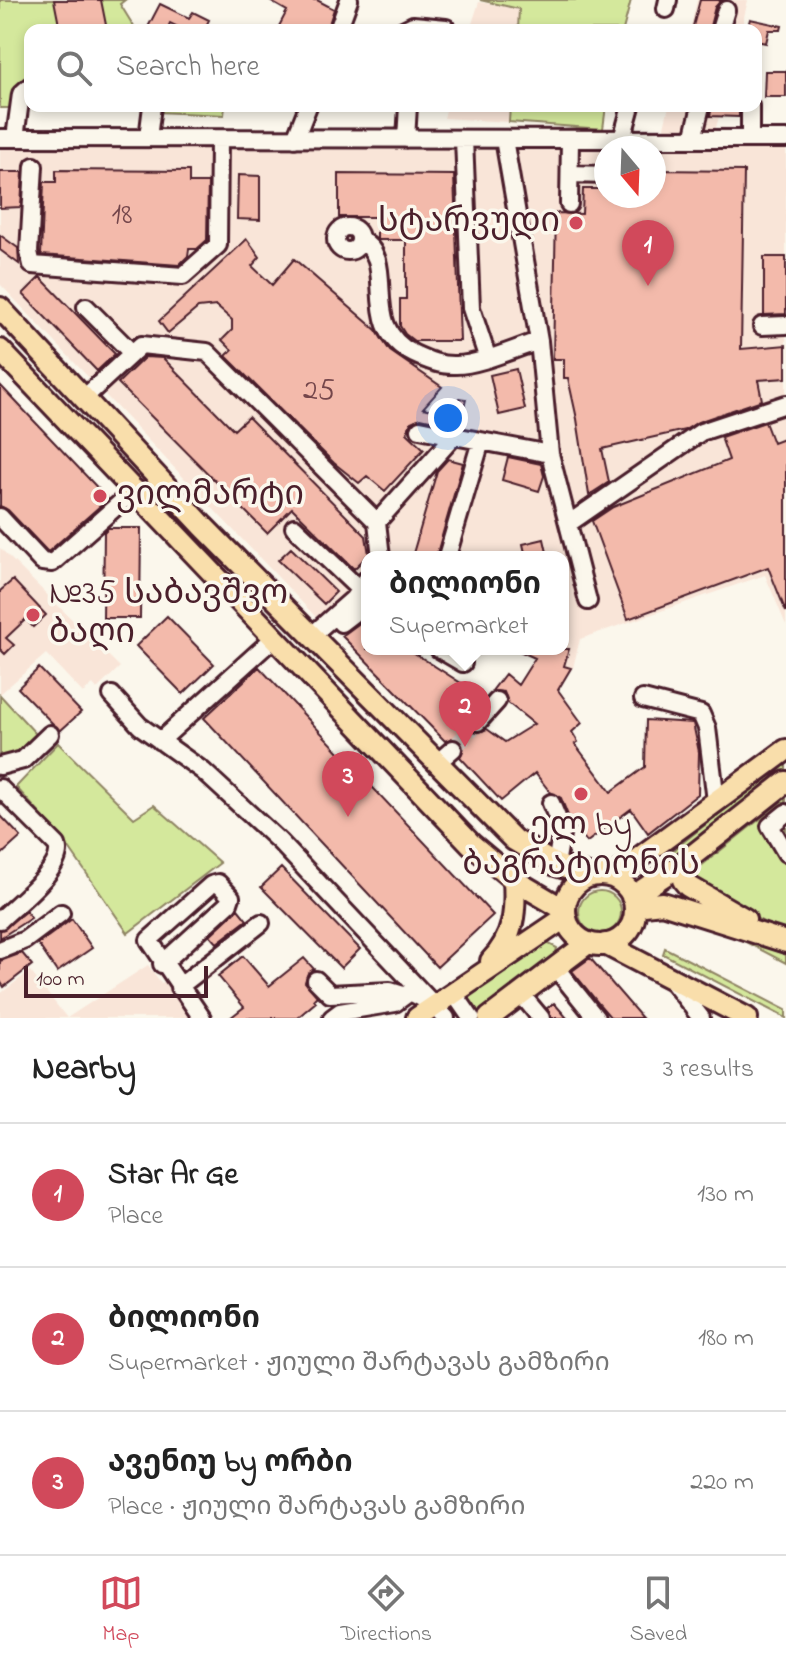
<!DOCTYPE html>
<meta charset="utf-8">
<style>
body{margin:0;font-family:"Indie Flower","Noto Sans Georgian",sans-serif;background:#f6f6f6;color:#222}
.compass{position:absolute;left:594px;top:136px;width:72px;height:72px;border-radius:50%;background:#fff;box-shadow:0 4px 12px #0003;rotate:161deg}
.scale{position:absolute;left:24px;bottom:20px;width:184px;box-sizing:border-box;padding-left:8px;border:4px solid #4a1f2b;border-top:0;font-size:22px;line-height:28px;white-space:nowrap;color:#4a1f2b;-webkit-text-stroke:6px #fbf7ec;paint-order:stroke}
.you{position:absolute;left:448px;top:418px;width:28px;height:28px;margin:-20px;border:6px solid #fff;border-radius:50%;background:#1a73e8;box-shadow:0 0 0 12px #1a73e833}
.badge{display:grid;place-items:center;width:52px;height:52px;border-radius:50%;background:#d1495b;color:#fff;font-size:26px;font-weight:700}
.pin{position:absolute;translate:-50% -66px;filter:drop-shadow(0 2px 4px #0008)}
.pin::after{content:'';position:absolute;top:42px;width:28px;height:24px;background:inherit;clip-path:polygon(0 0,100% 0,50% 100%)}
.popup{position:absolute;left:361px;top:551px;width:208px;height:104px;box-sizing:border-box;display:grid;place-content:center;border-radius:16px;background:#fff;filter:drop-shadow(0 2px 6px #0005);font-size:26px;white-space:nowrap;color:#767676}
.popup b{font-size:30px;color:#222}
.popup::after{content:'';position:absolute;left:50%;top:100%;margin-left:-16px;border:16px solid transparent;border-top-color:#fff}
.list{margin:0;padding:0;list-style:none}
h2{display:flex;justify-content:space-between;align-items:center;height:104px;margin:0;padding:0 32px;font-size:34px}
h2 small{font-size:26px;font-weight:400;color:#767676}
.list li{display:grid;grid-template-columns:52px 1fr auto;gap:24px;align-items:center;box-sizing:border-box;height:144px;padding:0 32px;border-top:2px solid #e0e0e0}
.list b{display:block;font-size:30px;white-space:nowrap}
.list p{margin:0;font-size:26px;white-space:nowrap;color:#767676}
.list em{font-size:26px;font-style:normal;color:#767676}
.icon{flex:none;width:44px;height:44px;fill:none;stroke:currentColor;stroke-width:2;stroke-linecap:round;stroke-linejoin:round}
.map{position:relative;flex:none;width:786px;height:1018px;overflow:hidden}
.search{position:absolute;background:#fff;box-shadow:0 4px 12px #0003;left:24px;right:24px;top:24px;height:88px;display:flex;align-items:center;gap:20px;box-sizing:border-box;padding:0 28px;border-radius:16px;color:#767676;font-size:30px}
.sheet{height:536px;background:#fff}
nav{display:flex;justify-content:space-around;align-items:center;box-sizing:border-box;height:112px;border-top:2px solid #e0e0e0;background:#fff;font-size:22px;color:#767676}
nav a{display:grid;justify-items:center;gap:4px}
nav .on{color:#d1495b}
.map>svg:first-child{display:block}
</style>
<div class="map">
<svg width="786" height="1018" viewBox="0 0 786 1018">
<rect width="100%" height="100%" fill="#fbf7ec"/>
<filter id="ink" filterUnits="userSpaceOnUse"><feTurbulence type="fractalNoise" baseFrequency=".0125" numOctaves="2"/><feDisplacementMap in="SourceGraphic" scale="16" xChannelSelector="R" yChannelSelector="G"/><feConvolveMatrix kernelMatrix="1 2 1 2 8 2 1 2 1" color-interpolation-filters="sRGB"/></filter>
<g filter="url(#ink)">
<path fill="#f9e5d8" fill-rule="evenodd" d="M697,0H748L741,30H690Z
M479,2L520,9L518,30H470Z
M447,106H510L509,122L444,118Z
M669,106H722L715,131H663Z
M786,147V625L765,575L580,639L573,668L513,649H563V557H367V603L358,600L330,632L0,284V148ZM606,148H654V196H606Z
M0,548L120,667L97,689L93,684L83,693L46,654L0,694Z
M148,965L161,983L166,981L193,1018H0V994L30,971L67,1018Z"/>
<path fill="#d4e89c" stroke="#8f8464" stroke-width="2" d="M0,0H125L120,4L136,30H30V106L145,107L0,108Z
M480,0H631L623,30H518L519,9Z
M158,106H225L224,115L157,112Z
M510,106H606L603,129L509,122Z
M0,695L36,734L5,764L0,759Z
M58,743L134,818L154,805L220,863L128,933L62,838L16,787Z
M786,761V770L668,863L662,859Z
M786,798V934L698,887L691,874Z
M579 912a21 21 0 1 1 42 0a21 21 0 1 1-42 0Z
M687,917L760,942L786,955V963L744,941L685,921Z
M547,943L557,948L555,956L480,1015L465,996Z
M665,948L786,1010V1018L663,954Z"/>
<path fill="#f3baab" stroke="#4a1f2b" stroke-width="2" d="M54,0H101L107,30H60Z
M268,0H317L334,9L327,30H277L287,11Z
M700,0H722L715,7L709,30H692Z
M160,4L189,18L193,12L209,20L204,30H184L170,23L167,30H155L148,27Z
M750,19L782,26L781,30H769L766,43L756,41V30H747Z
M765,71H786V97H764Z
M712,106H739V117L710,116Z
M56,170L189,171V183H208L207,240L197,249H189L188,256L179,265L41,255L44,182H56Z
M654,170L744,171L741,349L786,345V378L758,380L762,400L698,422L685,430L602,449L609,482L589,495L577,419L568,378H564V359H553L556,213L582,214L583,189H606V196H654Z
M0,172H23L21,207L0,208Z
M339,174L454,175L460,341H414L405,334L400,326V299H406V240H377V217H339Z
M238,175L260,176V220L237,219Z
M0,235L18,248L19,264L0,250Z
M247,239L260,257L252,266L272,285L294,259L376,330L390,351L442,387L423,408L454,414L459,398L466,399L460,426L451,424L452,419L448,424L421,418L411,422L407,433L424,449L385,491L367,476L359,483L334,463L226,356L232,350L222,340L232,330V320L216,306L198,308L168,333L159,321Z
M764,257H786V314L764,315Z
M40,277L115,354L97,371L23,294Z
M145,357L163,358L234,430L248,417L366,536L369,554L354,569L292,508L267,533L118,383Z
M516,369L525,409L499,415L490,375Z
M0,385L108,499L48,552L8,510L0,506Z
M765,422L773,443L786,438V612L768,567L628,619L592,521L613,507L729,460L721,437Z
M508,457L541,464L544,476L539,491L502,480Z
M448,459L463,463L436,557H412L437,471Z
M108,528H141L140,618H103L104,532Z
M544,539L548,557H526L523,544Z
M291,548L336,592L324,604L278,560Z
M13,580L46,615L33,627L26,619L6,638L14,645L5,654L0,649V591Z
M167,616L214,664L183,694L136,646Z
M361,622L367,623V649H408L481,696L480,703L468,719V726L476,733L487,729L505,742L534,724L508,703L504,692L492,691L505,674L518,685L535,658L515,649H569L564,666L571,668L558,690L582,723L572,732L578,742L575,744L611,792L645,767L646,720L693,723L699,752L698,794L648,833L631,809L587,842L569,818L561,798L550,792L535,773L501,801L460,757L464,748L461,741L452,738L445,741L342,636Z
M259,667L493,915L437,967L204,718Z
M39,668L81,712L60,731L18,688Z
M0,815L21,837L0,856Z
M281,868L360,949L341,968L261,887Z
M238,909L247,920L217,943L210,935Z
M26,911L31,918L0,938V931Z
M72,919L92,948L57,972L38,944Z
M22,953L32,965L4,987L0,981V961Z
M243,956L269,986L304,958L314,969L308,973L305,982L317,996L314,999L316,1002L297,1018H230L244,1007L218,976Z
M590,958L642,1018H611L598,1003L572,971Z
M554,1003L567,1018H552L547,1008Z"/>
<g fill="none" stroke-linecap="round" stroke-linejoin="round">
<path stroke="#d8ccc5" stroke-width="16" stroke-dasharray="16 8" stroke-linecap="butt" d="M453,749L478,722"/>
<g stroke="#4a1f2b" stroke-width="22">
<path id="minor" d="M666,9L668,0
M338,30L349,0
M403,30L413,25L446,28
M720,30L726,10
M750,106V139
M0,138L786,139
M15,138L21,94L30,86
M148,138L152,106
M295,139L308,106
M406,139L408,106
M464,139L471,308L487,356
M504,139L539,341L550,454L588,601
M622,139L631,106
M693,139L701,106
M34,166L29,252L32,265L183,276L218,245L219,139
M570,174L606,175
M569,204L570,139
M336 239a12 12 0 1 1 24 0a12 12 0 1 1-24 0Z
M360,240C401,260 356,326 414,354C427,360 441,366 456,365C479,365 516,348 539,341
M86,307L132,353
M762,326L786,325
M84,398L141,345L207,352L377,522L381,557
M420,429L454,436
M0,517L42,562L52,563L136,489
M377,522L454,436L550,454
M568,524L701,432L786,404
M294,527L359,589
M448,553L481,441
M341,623L358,610L367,612
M311,636L353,599L367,579
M439,649L463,663
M112,695L140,726L203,771L280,842L446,1018
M643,699L701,714L707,728L716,801
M478,722L497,701
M160,741L274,638
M437,763L453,749
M0,766L23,760L50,734
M0,788L57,845C66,867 16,904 0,920
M551,803L562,829L556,865
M786,813L770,826L786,853
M0,950L25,940L61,913
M162,964L229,903L231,897L218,883L211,885L149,940L202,1018
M555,967L596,1018
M316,980L330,994L390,991L403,995
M673,982L701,1018
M179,987L261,923
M453,992L471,1018
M521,994L541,1018
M332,1018L340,1012L395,1003L410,992L426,1000"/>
</g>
<g stroke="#4a1f2b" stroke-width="26">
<path id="major" d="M0,308L203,526L514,840L556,865L591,876
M0,350L471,844L514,880L565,910
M683,863V880L688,886L745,919
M565 910a35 35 0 1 1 70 0a35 35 0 1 1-70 0Z
M613,877L786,750
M632,897L683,863L786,782
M635,906L662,903L786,942
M605,944L747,1018
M491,961C514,937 516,912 514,880
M417,1018L566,917
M489,1018L588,943"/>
</g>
<use href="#minor" stroke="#fbf7ec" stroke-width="16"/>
<use href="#major" stroke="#f9deab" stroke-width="20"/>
</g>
</g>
<g fill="#d1495b" stroke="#fbf7ec" stroke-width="3">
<circle cx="576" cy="223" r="8"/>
<circle cx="100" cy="496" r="8"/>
<circle cx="33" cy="615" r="8"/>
<circle cx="581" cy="794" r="8"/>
</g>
<g text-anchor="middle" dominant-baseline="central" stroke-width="7" stroke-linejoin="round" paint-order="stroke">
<g font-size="30" fill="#74464b">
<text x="122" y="216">18</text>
<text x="319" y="392">25</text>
</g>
<g font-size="34" fill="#4a1f2b" stroke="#fbf7ec" text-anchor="start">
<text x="560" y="223" text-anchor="end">სტარვუდი</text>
<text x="116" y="496">ვილმარტი</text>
<text x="49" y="595">№35 საბავშვო<tspan x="49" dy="39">ბაღი</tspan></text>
<text x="581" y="827" text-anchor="middle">ელ by<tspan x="581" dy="39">ბაგრატიონის</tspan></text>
</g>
</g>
</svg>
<svg class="compass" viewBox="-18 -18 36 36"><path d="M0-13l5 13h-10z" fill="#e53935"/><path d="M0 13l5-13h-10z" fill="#767676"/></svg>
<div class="scale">100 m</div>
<div class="you"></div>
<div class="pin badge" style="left:648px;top:286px">1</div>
<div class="pin badge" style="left:465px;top:747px">2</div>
<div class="popup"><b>ბილიონი</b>Supermarket</div>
<div class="pin badge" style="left:348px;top:817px">3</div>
<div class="search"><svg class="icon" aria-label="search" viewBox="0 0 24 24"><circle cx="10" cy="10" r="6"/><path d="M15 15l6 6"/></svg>Search here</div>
</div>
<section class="sheet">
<h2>Nearby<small>3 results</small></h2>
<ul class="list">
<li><span class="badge">1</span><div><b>Star Ar Ge</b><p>Place</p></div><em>130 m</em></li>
<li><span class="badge">2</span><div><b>ბილიონი</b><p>Supermarket · ჟიული შარტავას გამზირი</p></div><em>180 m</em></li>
<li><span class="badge">3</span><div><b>ავენიუ by ორბი</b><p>Place · ჟიული შარტავას გამზირი</p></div><em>220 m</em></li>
</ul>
</section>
<nav>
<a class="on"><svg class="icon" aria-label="map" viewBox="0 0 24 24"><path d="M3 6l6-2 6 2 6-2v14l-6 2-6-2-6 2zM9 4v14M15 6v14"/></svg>Map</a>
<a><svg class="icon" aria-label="directions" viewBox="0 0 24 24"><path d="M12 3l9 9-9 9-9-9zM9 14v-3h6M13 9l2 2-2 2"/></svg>Directions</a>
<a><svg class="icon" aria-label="saved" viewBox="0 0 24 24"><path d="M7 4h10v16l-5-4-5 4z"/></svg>Saved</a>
</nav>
